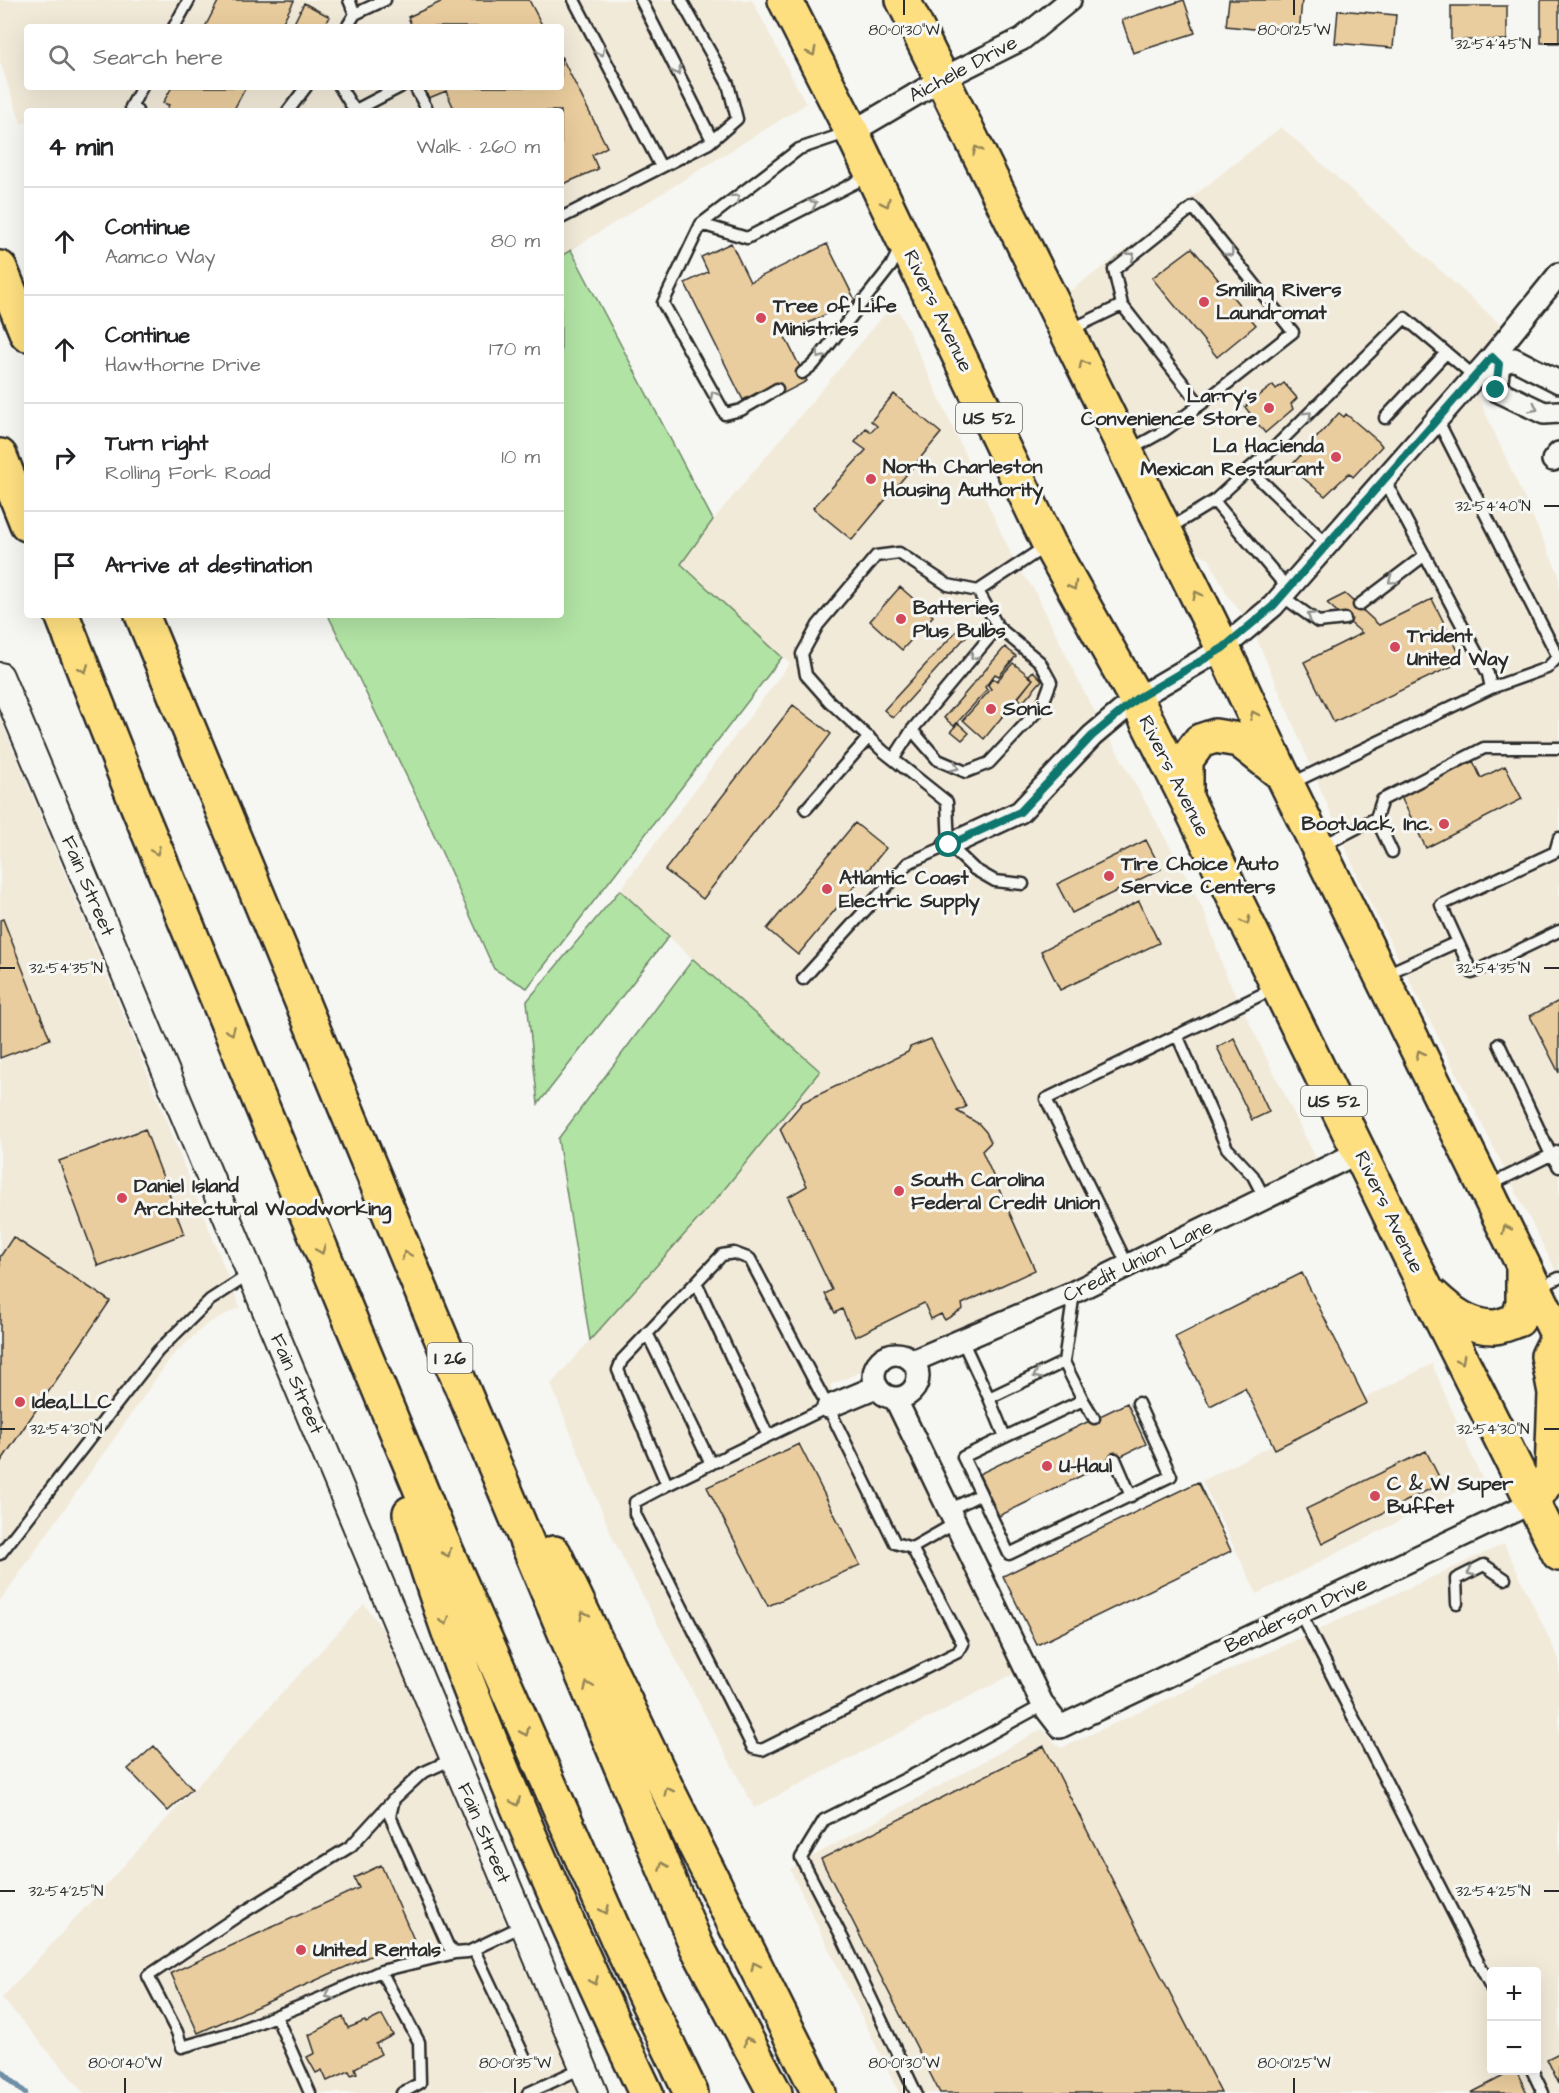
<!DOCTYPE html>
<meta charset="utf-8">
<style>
body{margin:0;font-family:"Architects Daughter",sans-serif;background:#f6f6f6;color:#202124}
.controls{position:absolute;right:18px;bottom:18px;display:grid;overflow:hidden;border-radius:6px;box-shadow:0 6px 24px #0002}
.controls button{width:54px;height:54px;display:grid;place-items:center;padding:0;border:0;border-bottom:2px solid #e0e0e0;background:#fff;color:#202124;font:30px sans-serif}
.stop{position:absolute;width:18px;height:18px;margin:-14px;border:4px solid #0f766e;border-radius:50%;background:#fff}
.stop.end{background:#0f766e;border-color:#fff;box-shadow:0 2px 6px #0008}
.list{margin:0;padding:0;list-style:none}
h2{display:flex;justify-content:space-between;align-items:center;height:78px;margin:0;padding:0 24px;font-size:26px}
h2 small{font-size:20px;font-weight:400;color:#757577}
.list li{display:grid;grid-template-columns:39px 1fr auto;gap:18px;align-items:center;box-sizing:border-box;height:108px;padding:0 24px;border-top:2px solid #e0e0e0}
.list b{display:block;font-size:22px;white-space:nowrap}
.list p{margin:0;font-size:20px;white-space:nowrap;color:#757577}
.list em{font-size:20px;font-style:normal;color:#757577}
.icon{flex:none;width:33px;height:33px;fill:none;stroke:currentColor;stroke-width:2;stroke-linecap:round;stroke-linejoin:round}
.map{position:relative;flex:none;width:1559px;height:2093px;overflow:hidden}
.search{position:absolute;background:#fff;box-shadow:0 6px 24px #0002;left:24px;top:24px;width:540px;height:66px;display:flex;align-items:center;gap:15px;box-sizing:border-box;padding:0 21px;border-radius:6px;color:#757577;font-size:22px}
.panel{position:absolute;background:#fff;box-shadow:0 6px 24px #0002;left:24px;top:108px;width:540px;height:510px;border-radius:6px}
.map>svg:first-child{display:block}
</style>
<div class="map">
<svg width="1559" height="2093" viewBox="0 0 1559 2093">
<rect width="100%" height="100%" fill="#f6f6f2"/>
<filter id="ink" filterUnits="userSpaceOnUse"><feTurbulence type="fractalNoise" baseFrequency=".0167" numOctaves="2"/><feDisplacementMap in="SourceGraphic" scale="12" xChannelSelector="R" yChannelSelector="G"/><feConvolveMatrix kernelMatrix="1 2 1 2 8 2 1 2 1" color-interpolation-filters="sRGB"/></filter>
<g filter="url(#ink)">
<path fill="#f2ead9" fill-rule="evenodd" d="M0,0H752L806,104L561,256V111H27V123H21L0,62ZM27,27H561V87H27Z
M1281,127L1510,333L1471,381L1559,575V1277L1361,884L1251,625L1228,596L1209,559L1196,551L1068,292L1106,265Z
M895,302L1016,565L1035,591L1083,690L1182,868L1206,916L1226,975L1322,1171L921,1345H881L867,1369L830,1385L842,1411L874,1398L879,1404L892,1410L1025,1668L754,1808L613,1539L551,1384L718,1197L704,970L620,890L790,663L774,650L680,564L713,520Z
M0,717L143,1062L240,1307L207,1324L172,1356L0,1601Z
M1432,1364L1482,1479L1257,1594L1202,1481Z
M1504,1544L1559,1659V2093H899L790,1869L1042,1729L1061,1748ZM1492,1972H1536V2070H1492Z
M364,1604L386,1634L499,1908L579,2093H84L2,1998Z"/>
<path fill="#b1e3a4" stroke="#6e8768" stroke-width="1.5" d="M571,250L713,520L681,564L782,657L527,988L494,969L422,808L328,615H561V256Z
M620,890L669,936L538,1104L527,1001Z
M693,959L820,1071L718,1197L590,1340L558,1139Z"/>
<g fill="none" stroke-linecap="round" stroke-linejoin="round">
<path stroke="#6f8fa7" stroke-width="6" d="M0,2070L25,2093"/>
</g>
<path fill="#eacd9e" stroke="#2b2b2b" stroke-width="1.5" d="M219,0H291L294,1L280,27H205Z
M445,0H529L543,27H412L408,17Z
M1184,0L1195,33L1133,53L1122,20Z
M1229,0H1302L1299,34L1226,26Z
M1541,0H1559V43H1541Z
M304,3L330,17L324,27H292Z
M1451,6H1507V40H1451Z
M1338,10L1396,15L1393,48L1335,43Z
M561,56L607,147L592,155L598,169L561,185V111H455L446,91L429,98L424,87H561Z
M172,87H246L233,111H166L169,105L163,103Z
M731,243L750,282L827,244L855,300L784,335L807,381L780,395L774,384L743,400L685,283L708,272L701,257Z
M1192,248L1256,325L1217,357L1152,278Z
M1284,383L1297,398L1291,404L1293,409L1265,433L1245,407L1273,385L1276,389Z
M894,394L941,433L852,540L813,508L866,450L855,442L866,428L871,432L877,426L871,421Z
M1339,413L1344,417L1346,414L1379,442L1382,446L1353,477L1349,473L1325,496L1290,467Z
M900,587L933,616L902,650L870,621Z
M1345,594L1379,625L1432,599L1463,661L1334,722L1304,662L1362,633L1327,603Z
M962,625L970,632L893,718L884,710Z
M1005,647L1016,656L999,676L995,674L985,687L987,690L954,726L944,718Z
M1013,663L1033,679L984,739L963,720L991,689L988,685L993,678L997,681Z
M1033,671L1042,680L1023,702L1018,698L1033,679L1028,676Z
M793,705L831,734L703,899L665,870Z
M958,723L969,733L962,740L951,731Z
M1473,761L1481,778L1505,766L1522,799L1426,848L1401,797Z
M855,823L886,848L798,955L767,929Z
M1146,840L1161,869L1072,913L1057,884Z
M1139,901L1159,943L1060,990L1041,951Z
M3,919L50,1039L0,1058V920Z
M1559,1001V1073L1530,1016Z
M1234,1038L1269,1112L1252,1120L1217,1047Z
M931,1039L966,1107L957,1111L979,1124L986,1132L991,1142L982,1151L1035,1270L962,1304L963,1309L945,1320L941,1314L931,1319L924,1303L855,1337L842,1309L835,1313L825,1294L832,1290L788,1197L807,1186L780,1129L803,1102L908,1052L910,1047Z
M145,1129L184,1234L98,1266L59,1161Z
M13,1237L110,1301L0,1463V1257Z
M1302,1273L1367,1403L1275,1449L1245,1388L1210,1406L1175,1337Z
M1127,1403L1146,1444L999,1516L979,1474Z
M799,1444L860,1565L768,1606L707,1487Z
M1426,1451L1442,1483L1322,1544L1306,1509Z
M1198,1482L1231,1551L1037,1645L1003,1576Z
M154,1746L192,1789L168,1811L128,1769Z
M1044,1746L1221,2093H940L821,1859Z
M381,1865L415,1942L390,1953L388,1948L198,2033L171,1973L359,1888L354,1878Z
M382,2015L393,2035L376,2044L381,2054L355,2068L357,2073L351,2075L349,2071L327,2081L322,2070L316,2073L307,2057L315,2053L309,2035L343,2017L348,2028L365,2021L366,2023Z
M1559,2053V2084L1547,2059Z
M1516,2070L1527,2093H1471L1515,2070Z"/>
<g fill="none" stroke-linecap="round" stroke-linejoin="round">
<g stroke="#2b2b2b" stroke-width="15">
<path id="service" d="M349,0L355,14
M574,0L661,167
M641,0L712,140
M174,27L189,0
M347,27L355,14L385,0
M340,87L355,111
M415,87L428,111
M137,111L131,107L142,87
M288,111L306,87
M354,111L400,87
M561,218L709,143L737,119L728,84L681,0
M701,224L747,238L870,175
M1122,305L1114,270L1193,207L1293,332L1200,405
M1070,330L1122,305L1200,405L1164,431L1128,451
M802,373L814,364L891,266L901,246
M777,389L741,410L725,414L663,303L701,224L799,149L849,132
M1385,418L1445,354
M1437,419L1558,657L1547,668L1491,688
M1249,469L1274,448L1405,318L1474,376
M1214,501L1288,589
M1168,529L1214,501L1249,469L1327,544
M1282,596L1318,622L1345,619
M1359,605L1425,555
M912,730L938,760L966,772L989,763L1042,706L1051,682L1040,662L998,627
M894,758L912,730L998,627L978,591
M1290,784L1491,688L1488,674L1384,479
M806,809L869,737
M1559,838L1555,852L1441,905L1472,973L1559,931
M1320,847L1376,818
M1392,852L1376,818L1382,800L1484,748H1559
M1023,884L995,881L974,869L949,845L947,802L883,751L829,701L806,675L802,654L818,625L876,556L899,553L948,585L978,591L1046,546
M1384,975L1457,942
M803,979L908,863L949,845
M1177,1035L1227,1148L1253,1176L1265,1199
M1499,1044L1551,1155L1559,1167
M1488,1186L1559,1151
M734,1253L750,1259L828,1407L895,1543L912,1548L963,1644L958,1652L762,1750L753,1748L635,1514V1502L667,1485L618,1370L622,1360L722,1255Z
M1128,1266L1046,1099L1275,988
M696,1282L768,1436
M1538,1288L1559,1278
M647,1333L711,1464
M962,1340L989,1398L1064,1362L1074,1292
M989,1398L1005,1437
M1083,1400L1094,1418
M1115,1459L1131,1496
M667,1485L828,1407
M981,1494L963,1457L1083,1400L1064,1362
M949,1510L981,1494L1009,1554L1171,1476L1138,1403
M912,1548L954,1524
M0,1554L158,1351L210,1300L250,1274
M1457,1603L1456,1579L1484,1565L1505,1579
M1300,1613L1492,1989
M453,1759L422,1773L394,1799L390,1816L448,1946L455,1953L468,1952L524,1925
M394,1799L351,1846L239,1915L148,1976L177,2032L182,2047L237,2031L316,2000L381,1971L455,1953
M474,1950L526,2060
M381,1971L419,2042L420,2083L402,2093
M276,2016L310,2093
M1532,2070L1543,2093
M528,2093L582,2068
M916,2093L844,1941L801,1858L824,1820L927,1768L1043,1705"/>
</g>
<g stroke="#2b2b2b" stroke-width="26">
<path id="minor" d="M852,132L942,79L1022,39L1070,0
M1499,364L1496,390L1544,413L1559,412
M1499,364L1514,359L1559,382
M1553,460L1559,453
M949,845L1020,812L1092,736L1136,699L1223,648L1273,606L1492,357L1559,274
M874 1376a22 22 0 1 1 44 0a22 22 0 1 1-44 0Z
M913,1361L1074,1292L1359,1152
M895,1398L1043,1705L1060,1727L1533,1502
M828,1407L876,1387"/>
</g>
<g stroke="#2b2b2b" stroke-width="30">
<path id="tertiary" d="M0,676L594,2093"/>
</g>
<g stroke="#2b2b2b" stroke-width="38">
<path id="primary" d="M785,0L852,132L1049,544L1136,699L1186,798L1427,1291L1559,1554
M903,0L1223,648L1281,772L1559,1338
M1186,798V760L1200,741L1215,736L1239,740L1277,770
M1433,1296C1450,1312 1470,1328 1495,1327C1503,1326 1511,1322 1518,1320L1523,1303V1267
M1533,1502L1552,1473L1555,1393L1548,1356L1558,1336"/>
</g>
<g stroke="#2b2b2b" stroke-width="38">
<path id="motorway" d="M0,268L27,334
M0,456L27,524
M62,615L133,795L442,1541L619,1942L691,2093
M142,615L421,1290L697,1947L775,2093
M410,1513C428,1572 447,1631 470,1689C523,1826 583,1960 646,2093
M554,1553L667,1789L819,2093"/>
</g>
<use href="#service" stroke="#f6f6f2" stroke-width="10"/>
<use href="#minor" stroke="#f6f6f2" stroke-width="21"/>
<use href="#tertiary" stroke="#f6f6f2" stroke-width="26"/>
<use href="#primary" stroke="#fedf80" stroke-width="33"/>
<use href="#motorway" stroke="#fedf80" stroke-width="33"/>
</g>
<defs><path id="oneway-chevron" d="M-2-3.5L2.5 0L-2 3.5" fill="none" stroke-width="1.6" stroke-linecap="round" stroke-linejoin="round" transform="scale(1.5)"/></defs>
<g stroke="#90908e">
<use href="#oneway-chevron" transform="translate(601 52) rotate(62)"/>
<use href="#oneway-chevron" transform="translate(677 71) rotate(63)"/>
<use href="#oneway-chevron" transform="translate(736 198) rotate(-38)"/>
<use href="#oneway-chevron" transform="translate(813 204) rotate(-27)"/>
<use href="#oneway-chevron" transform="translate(1230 253) rotate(51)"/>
<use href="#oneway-chevron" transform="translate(1131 256) rotate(-38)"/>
<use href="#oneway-chevron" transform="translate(820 355) rotate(129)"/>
<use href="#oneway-chevron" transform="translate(714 395) rotate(-119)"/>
<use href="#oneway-chevron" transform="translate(1534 408) rotate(27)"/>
<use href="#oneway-chevron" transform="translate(1308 415) rotate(-45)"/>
<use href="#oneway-chevron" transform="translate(1392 580) rotate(143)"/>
<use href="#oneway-chevron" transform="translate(1311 616) rotate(-148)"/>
<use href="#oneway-chevron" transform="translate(974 656) rotate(130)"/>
<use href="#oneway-chevron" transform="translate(955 767) rotate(24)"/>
<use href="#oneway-chevron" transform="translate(1037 1375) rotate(155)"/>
<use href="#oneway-chevron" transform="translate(1471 1572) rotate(153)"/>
<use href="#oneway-chevron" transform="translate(329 1995) rotate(156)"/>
</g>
<g stroke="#948556">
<use href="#oneway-chevron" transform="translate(812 52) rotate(63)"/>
<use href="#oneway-chevron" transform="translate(977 150) rotate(-116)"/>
<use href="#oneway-chevron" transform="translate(886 203) rotate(64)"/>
<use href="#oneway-chevron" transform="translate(1083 364) rotate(-116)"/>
<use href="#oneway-chevron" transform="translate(1073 586) rotate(61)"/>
<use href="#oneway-chevron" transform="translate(1197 595) rotate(-116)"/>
<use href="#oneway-chevron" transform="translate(84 669) rotate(69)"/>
<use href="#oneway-chevron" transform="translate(1254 715) rotate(-115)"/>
<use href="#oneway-chevron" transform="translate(156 851) rotate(67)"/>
<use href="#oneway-chevron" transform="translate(1246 921) rotate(64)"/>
<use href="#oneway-chevron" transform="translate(231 1031) rotate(67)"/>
<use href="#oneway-chevron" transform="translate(1420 1054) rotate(-116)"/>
<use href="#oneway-chevron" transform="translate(1506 1229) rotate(-116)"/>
<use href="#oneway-chevron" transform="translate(321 1250) rotate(68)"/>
<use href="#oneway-chevron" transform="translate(406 1255) rotate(-113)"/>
<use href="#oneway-chevron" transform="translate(1461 1360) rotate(63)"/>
<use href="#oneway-chevron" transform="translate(447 1553) rotate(66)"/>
<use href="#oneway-chevron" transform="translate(584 1615) rotate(-116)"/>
<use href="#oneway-chevron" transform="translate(445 1621) rotate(70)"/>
<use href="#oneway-chevron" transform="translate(588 1686) rotate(-113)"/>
<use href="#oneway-chevron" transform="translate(525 1732) rotate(66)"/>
<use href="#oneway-chevron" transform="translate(668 1791) rotate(-116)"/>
<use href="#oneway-chevron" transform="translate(516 1802) rotate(68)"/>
<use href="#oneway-chevron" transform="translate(663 1866) rotate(-113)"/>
<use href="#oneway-chevron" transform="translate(605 1910) rotate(66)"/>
<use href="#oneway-chevron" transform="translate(755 1966) rotate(-117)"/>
<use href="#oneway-chevron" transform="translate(594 1981) rotate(66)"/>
<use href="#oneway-chevron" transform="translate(748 2041) rotate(-118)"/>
</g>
</g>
<g fill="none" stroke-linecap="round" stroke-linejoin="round" filter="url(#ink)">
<path stroke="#0f766e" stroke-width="8" d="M949,845L1020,812L1092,736L1136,699L1223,648L1273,606L1492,357L1499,364L1496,390"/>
</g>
<path fill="none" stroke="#2b2b2b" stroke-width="2" d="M904,0V15M1294,0V15M1544,44H1559M1544,506H1559M0,968H15M1544,968H1559M0,1429H15M1544,1429H1559M0,1891H15M1544,1891H1559M125,2078V2093M515,2078V2093M904,2078V2093M1294,2078V2093"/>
<g fill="#d1495b" stroke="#f6f6f2" stroke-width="2">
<circle cx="1204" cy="302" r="6"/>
<circle cx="761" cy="318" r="6"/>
<circle cx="1269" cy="408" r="6"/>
<circle cx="1336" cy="457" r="6"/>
<circle cx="871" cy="479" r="6"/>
<circle cx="901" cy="619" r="6"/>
<circle cx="1395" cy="647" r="6"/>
<circle cx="991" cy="709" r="6"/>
<circle cx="1444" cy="824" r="6"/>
<circle cx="1109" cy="876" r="6"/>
<circle cx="827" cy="889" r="6"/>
<circle cx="899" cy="1191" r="6"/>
<circle cx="122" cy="1198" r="6"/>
<circle cx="20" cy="1402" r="6"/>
<circle cx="1047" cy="1466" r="6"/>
<circle cx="1375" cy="1496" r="6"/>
<circle cx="301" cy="1950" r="6"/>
</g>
<g text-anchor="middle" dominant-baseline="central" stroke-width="6" stroke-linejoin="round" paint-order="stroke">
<g fill="#f6f6f2" stroke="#686867" stroke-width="1.5">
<rect x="956" y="403" width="66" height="30" rx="4.5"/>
<rect x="1301" y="1086" width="66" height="30" rx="4.5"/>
<rect x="427.5" y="1343" width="45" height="30" rx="4.5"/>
</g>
<g font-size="18" font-weight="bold" fill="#2b2b2b">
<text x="989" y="418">US 52</text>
<text x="1334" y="1101">US 52</text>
<text x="450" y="1358">I 26</text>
</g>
<g font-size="20" fill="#2b2b2b" stroke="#f6f6f2">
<text transform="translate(963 69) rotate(-28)">Aichele Drive</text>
<text transform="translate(938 311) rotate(64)">Rivers Avenue</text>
<text transform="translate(1174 776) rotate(63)">Rivers Avenue</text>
<text transform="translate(88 886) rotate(67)">Fain Street</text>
<text transform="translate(1389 1212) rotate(64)">Rivers Avenue</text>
<text transform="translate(1138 1261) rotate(-26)">Credit Union Lane</text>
<text transform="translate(297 1384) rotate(67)">Fain Street</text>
<text transform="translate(1296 1615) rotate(-25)">Benderson Drive</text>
<text transform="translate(484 1833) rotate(67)">Fain Street</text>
</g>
<g font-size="20" font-weight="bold" fill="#2b2b2b" stroke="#f6f6f2" text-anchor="start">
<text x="1216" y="290">Smiling Rivers<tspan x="1216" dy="23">Laundromat</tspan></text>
<text x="773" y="306">Tree of Life<tspan x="773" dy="23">Ministries</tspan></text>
<text x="1257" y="396" text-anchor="end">Larry's<tspan x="1257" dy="23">Convenience Store</tspan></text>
<text x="1324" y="446" text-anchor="end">La Hacienda<tspan x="1324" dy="23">Mexican Restaurant</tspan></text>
<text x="883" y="467">North Charleston<tspan x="883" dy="23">Housing Authority</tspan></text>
<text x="913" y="608">Batteries<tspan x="913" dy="23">Plus Bulbs</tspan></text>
<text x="1407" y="636">Trident<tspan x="1407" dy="23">United Way</tspan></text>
<text x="1003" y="709">Sonic</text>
<text x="1432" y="824" text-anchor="end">BootJack, Inc.</text>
<text x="1121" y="864">Tire Choice Auto<tspan x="1121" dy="23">Service Centers</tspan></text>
<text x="839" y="878">Atlantic Coast<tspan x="839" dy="23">Electric Supply</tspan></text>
<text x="911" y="1180">South Carolina<tspan x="911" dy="23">Federal Credit Union</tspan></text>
<text x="134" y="1186">Daniel Island<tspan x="134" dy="23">Architectural Woodworking</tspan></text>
<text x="32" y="1402">Idea,LLC</text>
<text x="1059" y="1466">U-Haul</text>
<text x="1387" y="1484">C &amp; W Super<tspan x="1387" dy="23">Buffet</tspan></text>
<text x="313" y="1950">United Rentals</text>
</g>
</g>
<g font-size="15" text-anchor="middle" fill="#2b2b2b" stroke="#f6f6f2" stroke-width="6" stroke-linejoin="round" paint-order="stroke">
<text x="904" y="35">80°01'30"W</text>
<text x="1294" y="35">80°01'25"W</text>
<text x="1493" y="49">32°54'45"N</text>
<text x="1493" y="511">32°54'40"N</text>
<text x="66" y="973">32°54'35"N</text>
<text x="1493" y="973">32°54'35"N</text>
<text x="66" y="1434">32°54'30"N</text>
<text x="1493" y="1434">32°54'30"N</text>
<text x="66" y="1896">32°54'25"N</text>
<text x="1493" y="1896">32°54'25"N</text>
<text x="125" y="2068">80°01'40"W</text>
<text x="515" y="2068">80°01'35"W</text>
<text x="904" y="2068">80°01'30"W</text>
<text x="1294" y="2068">80°01'25"W</text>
</g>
</svg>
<div class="controls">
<button>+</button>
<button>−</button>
</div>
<div class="stop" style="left:949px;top:845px"></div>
<div class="stop end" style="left:1496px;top:390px"></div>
<div class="search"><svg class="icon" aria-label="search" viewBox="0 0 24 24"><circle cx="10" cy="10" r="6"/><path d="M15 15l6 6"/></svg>Search here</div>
<section class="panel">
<h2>4 min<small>Walk · 260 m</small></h2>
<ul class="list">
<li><svg class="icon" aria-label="ahead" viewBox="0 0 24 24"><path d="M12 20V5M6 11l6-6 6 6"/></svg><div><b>Continue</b><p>Aamco Way</p></div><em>80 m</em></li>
<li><svg class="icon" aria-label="ahead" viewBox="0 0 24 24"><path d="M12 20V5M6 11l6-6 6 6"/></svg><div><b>Continue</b><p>Hawthorne Drive</p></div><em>170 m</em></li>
<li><svg class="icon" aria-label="right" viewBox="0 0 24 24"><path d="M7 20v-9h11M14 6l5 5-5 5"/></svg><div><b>Turn right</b><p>Rolling Fork Road</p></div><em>10 m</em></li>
<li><svg class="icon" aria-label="arrive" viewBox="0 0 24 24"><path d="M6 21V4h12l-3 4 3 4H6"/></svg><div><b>Arrive at destination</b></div></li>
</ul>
</section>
</div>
